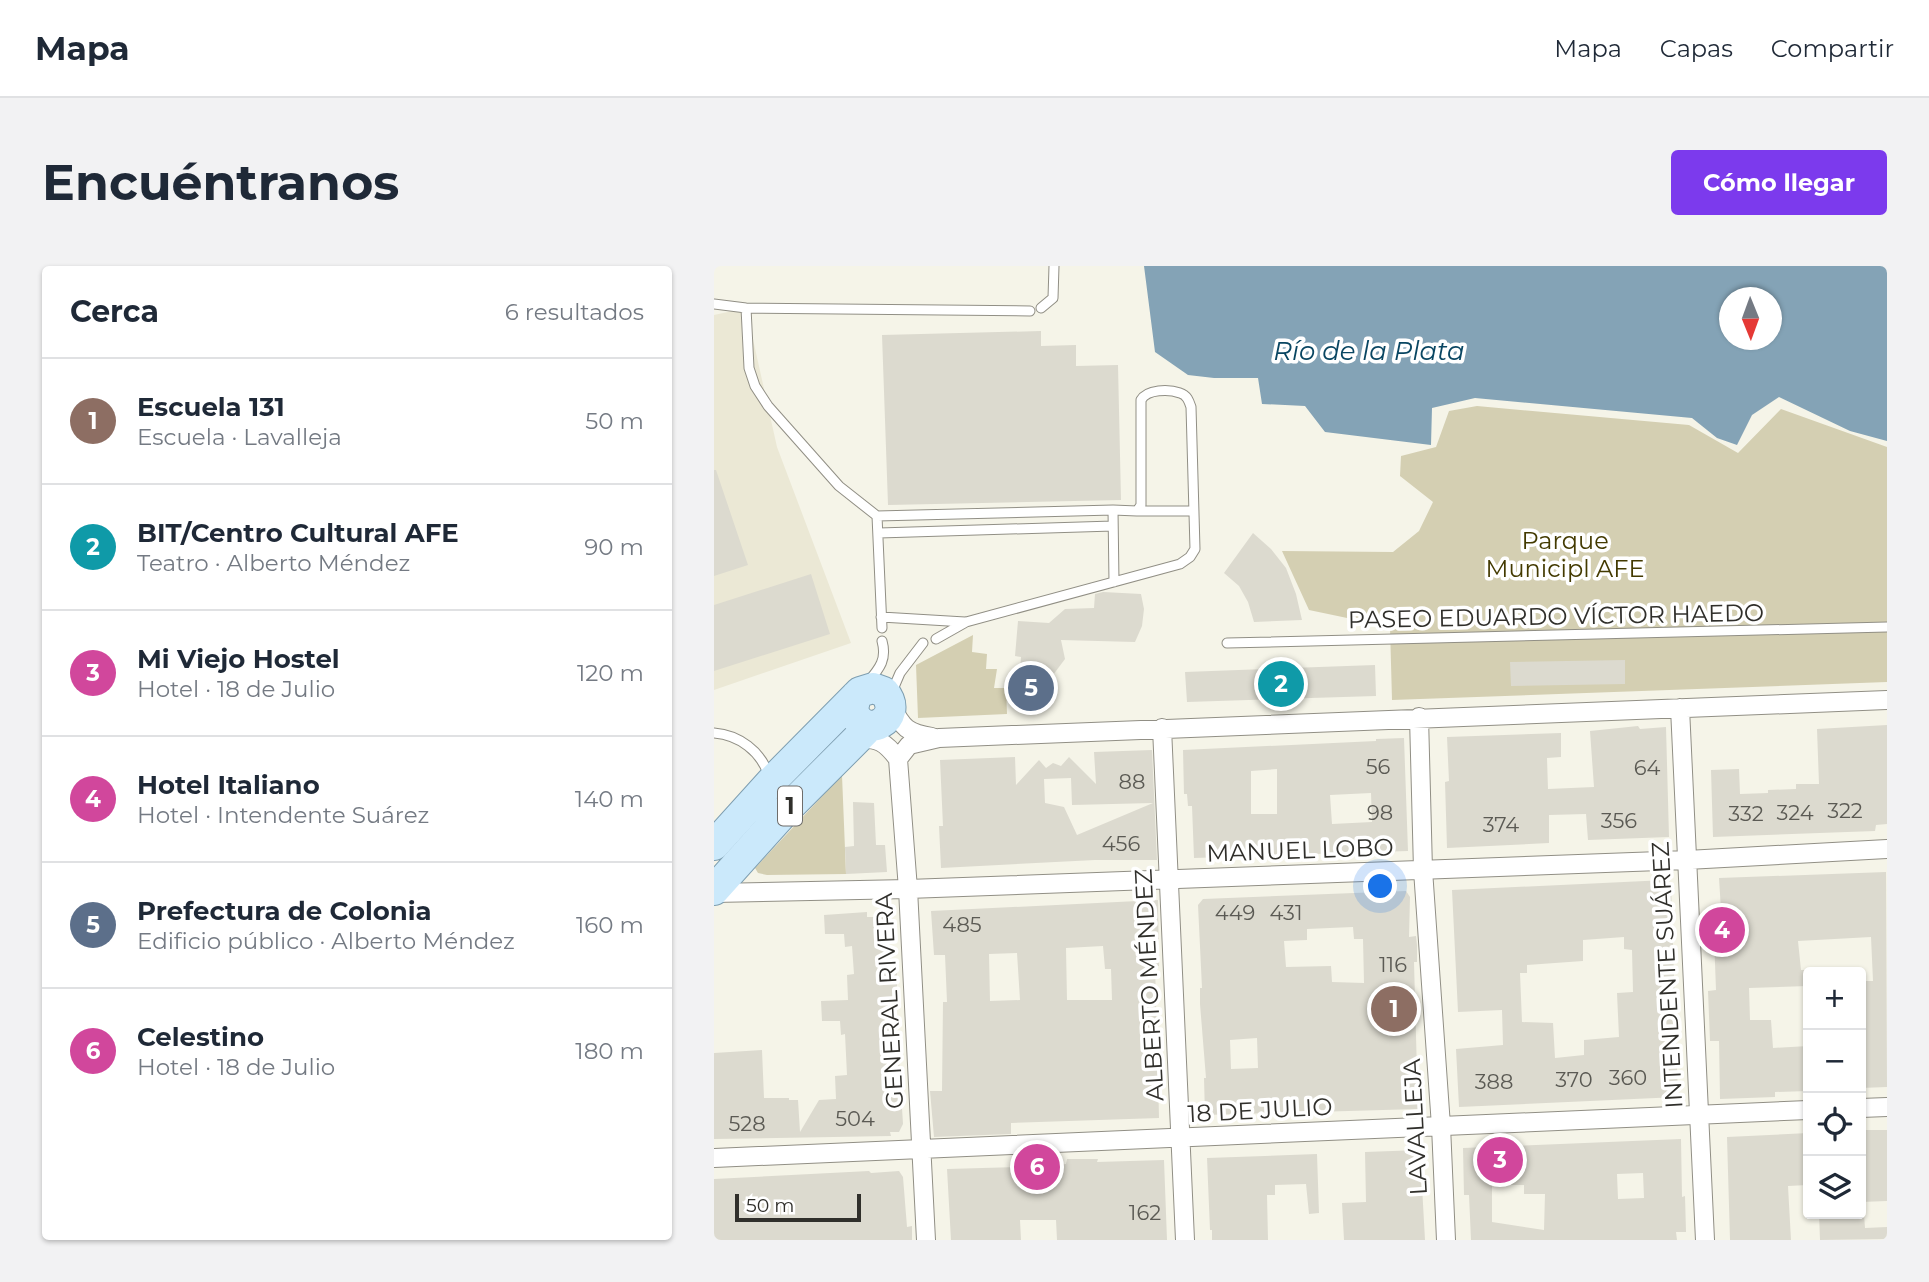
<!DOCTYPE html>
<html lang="es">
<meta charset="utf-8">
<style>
body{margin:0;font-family:Montserrat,sans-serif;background:#f2f2f3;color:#1f2937}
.controls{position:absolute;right:21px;bottom:21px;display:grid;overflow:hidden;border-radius:7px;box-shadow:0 2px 5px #0004}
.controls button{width:63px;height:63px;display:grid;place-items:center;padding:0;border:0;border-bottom:2px solid #e0e1e3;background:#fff;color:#1f2937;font:35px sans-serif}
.compass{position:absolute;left:1005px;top:21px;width:63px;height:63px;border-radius:50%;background:#fff;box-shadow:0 2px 5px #0004;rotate:179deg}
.scale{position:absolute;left:21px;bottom:18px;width:126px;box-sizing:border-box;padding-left:7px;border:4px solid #302f2b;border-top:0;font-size:19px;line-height:24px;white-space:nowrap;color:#302f2b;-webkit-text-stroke:5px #fff;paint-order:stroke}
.you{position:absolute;left:667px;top:621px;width:24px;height:24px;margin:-18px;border:5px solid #fff;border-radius:50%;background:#1a73e8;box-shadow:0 0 0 10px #1a73e833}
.badge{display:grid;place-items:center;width:46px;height:46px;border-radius:50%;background:#7c3aed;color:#fff;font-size:23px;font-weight:700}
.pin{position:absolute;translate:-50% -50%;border:4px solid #fff;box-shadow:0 2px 7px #0006}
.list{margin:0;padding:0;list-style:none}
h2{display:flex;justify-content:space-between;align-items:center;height:91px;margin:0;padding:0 28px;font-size:30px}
h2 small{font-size:23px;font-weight:400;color:#747a83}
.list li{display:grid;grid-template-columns:46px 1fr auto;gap:21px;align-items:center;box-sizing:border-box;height:126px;padding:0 28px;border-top:2px solid #e0e1e3}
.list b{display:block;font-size:26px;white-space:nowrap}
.list p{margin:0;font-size:23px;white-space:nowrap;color:#747a83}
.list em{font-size:23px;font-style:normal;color:#747a83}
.icon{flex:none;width:38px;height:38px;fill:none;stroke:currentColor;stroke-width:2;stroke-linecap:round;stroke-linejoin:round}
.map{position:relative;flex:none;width:1173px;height:974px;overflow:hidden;border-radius:7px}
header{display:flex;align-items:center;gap:42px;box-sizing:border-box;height:98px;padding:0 35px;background:#fff;border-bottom:2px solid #e0e1e3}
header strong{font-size:33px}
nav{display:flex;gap:38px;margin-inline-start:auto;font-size:24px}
.intro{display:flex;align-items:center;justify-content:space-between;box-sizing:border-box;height:168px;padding:0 42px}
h1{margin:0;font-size:49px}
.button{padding:18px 32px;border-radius:7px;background:#7c3aed;color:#fff;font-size:24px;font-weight:700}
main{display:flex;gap:42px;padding:0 42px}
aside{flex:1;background:#fff;border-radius:7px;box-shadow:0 2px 5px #0004}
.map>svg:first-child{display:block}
</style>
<header>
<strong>Mapa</strong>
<nav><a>Mapa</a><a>Capas</a><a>Compartir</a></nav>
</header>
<div class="intro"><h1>Encuéntranos</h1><a class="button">Cómo llegar</a></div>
<main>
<aside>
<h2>Cerca<small>6 resultados</small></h2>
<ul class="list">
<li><span class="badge" style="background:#8d6e63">1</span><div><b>Escuela 131</b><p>Escuela · Lavalleja</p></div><em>50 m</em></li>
<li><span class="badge" style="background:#0f9aa8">2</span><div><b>BIT/Centro Cultural AFE</b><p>Teatro · Alberto Méndez</p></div><em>90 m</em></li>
<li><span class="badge" style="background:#d1479c">3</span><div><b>Mi Viejo Hostel</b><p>Hotel · 18 de Julio</p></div><em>120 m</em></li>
<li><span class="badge" style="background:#d1479c">4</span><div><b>Hotel Italiano</b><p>Hotel · Intendente Suárez</p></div><em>140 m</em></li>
<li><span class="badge" style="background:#5c6f8a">5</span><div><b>Prefectura de Colonia</b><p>Edificio público · Alberto Méndez</p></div><em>160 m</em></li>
<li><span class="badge" style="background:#d1479c">6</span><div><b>Celestino</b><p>Hotel · 18 de Julio</p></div><em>180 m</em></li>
</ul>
</aside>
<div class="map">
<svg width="1173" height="974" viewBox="0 0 1173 974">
<rect width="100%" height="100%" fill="#f5f4e8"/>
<path fill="#ebe8d5" d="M32,42L63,181L137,377L0,424V49Z"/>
<path fill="#d4cfb2" d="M763,140L975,159L1024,187L1067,143L1173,181V416L678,434L676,361L595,344L568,285L679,286L705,265L719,236L686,210L687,190L722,181L735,145Z
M259,369L258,386L273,388L272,403H283L280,422H292L293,448L204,452L202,399Z
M128,509L132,608L53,609L44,607L41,602Z"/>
<path fill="#84a3b6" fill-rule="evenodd" d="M430,0H1173V175L1136,165L1065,131L1038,149L1023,179L1003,172L978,152L761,132L718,142L717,179L611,166L591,140L548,138L544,112H500L474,109L441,86ZM1015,32H1058V74H1015Z"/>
<path fill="#dcdacf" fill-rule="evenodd" d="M327,65V80L362,79V100L404,99L407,234L174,239L168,69Z
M0,204H2L34,299L0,310Z
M539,267L557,283L572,302L582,328L588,354L540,356L534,336L525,320L510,307Z
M97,308L116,368L0,405V339Z
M389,326L427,328L430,343L428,360L421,376L347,374L351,393L339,409L306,405L307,391L301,390L304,355L335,357L351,343L380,342L381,328Z
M911,394V418L797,420L796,396Z
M661,399L662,430L473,436L471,406Z
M1173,459V558L1162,559L1161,565L999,571L997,504L1025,503L1026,528L1054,527V524L1082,523V518H1105L1103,463Z
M924,460L926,463L952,461L955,571L874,574L872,548L835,549V577L733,582L731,516L735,515L733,471L847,467V491L833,492L834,523L880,521L876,465Z
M690,472L694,585L480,592L478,540H474L473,528H470L469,484L662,475V473ZM563,503V548H537V505ZM657,527L658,556L618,558L616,529Z
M438,484L443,594H381L227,602L225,560H229L226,494L301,491L302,519L325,494L332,502L339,497L347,500L355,491L382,518L380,486ZM357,512L358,539L439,537L363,569L350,541L331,537L330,513Z
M139,536L160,537L162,579H171L173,606L132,608L131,581L140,580Z
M1172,606L1173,821L1147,822V715H1159L1157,671L1084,675L1087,704H1094V720L1035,722L1036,754H1057L1059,782L1094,780V825L1061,826V831L1006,833L1005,775H996L994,725L1002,724L999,644H1007L1005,612Z
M952,614L957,618L964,831L745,841L742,783L789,779L788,744L744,746L738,624ZM910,671V683L918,684L919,726L903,727L905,771L870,774V789L841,792L839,757L808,756L806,707H813V699L869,695V674Z
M692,625L696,631L695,671L702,670L703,679V696H700L704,843L491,849L490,812H492L486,738V722H488L484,639L489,633ZM639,661L640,673H649L650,717L618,716L617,700L572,701L570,675L593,674V663ZM543,772L544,802L517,803L516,774Z
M444,634L445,700H441L442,734L443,778H448V807H444L445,852L297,857V868L220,871L216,825H228L229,736H233L231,689H220L217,645ZM389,680L391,703H397L398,734H353L352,682ZM303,687L306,734L276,735L275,688Z
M153,646V651H173V708L183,707V738L180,739V778H184L189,858L185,866H176L177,870L0,873V787L48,784L50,832H75V834H84L86,866L105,834L122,833L121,810L133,809L131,768L127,769L126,755H108L107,735L134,734L133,709L140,708L138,680L131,681L130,668H111L110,649Z
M1147,864H1173V935L1147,936Z
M1094,867L1093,919L1074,920L1077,974H1016L1013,871Z
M967,873L968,931L971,930L972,966H962L963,974H757L755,929H750L749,882ZM929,907L930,932L904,933L903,908ZM778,919H810V928H831L830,964L778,956Z
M706,884L711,974H630L628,937L652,936L651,886Z
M603,888L605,947L595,948L592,918L561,919V929H553L554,974H498V964H496L493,892Z
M353,893H384L383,896L450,894L453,974H343L342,954H306L307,974H237L233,903L335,900L352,898Z
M155,905L157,907L185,905L189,911L193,961L198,960V974H0V913Z
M1105,948H1150L1151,962L1173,961V973L1106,974Z"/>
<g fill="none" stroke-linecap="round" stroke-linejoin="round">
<g stroke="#918f85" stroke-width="11">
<path id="service" d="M0,38L32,42L316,45
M32,42L35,102L41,120L54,140L125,220L163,250L399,244L400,316
M327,42L339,32L340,0
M423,245H480
M163,250L168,362
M165,267L399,260
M167,351L251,356
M222,373L252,356L466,298L476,291L481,283L477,141C475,135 473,129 466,127C455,123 433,123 427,134V239L423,245L399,244
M513,377L1173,361
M154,416C166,402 173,393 168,375
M177,428L186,407L209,377
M0,467C25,469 47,485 55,510"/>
</g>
<g stroke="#918f85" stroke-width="20">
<path id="minor" d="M177,440C189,462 193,467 218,471
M966,442L991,974
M705,451L709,604L727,860L732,974
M448,462L471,974
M143,473C164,471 172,477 184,493
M184,493L195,479L225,472L1173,434
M184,493L194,623L212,974
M0,627L194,623L973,594L1173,583
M1147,842L1173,841
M0,892L1094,844"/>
</g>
<g stroke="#7e9eb0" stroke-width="32">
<path id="primary" d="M0,579L57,516L146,426L159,422L170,426C193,453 148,477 139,443L142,430
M0,624L72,544L156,460"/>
</g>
<use href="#service" stroke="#fff" stroke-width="9"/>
<use href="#minor" stroke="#fff" stroke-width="18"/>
<use href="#primary" stroke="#cbe9fb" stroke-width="30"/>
</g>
<g text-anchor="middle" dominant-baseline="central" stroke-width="7" stroke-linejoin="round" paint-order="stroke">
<g font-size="21" fill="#5b5a54">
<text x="664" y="500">56</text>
<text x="933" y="501">64</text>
<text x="418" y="515">88</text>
<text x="1131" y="544">322</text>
<text x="666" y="546">98</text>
<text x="1081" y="546">324</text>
<text x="1032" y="547">332</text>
<text x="905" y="554">356</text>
<text x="787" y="558">374</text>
<text x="407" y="577">456</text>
<text x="521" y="646">449</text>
<text x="572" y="646">431</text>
<text x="248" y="658">485</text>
<text x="679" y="698">116</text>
<text x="914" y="811">360</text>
<text x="860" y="813">370</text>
<text x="780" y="815">388</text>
<text x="141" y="852">504</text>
<text x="33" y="857">528</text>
<text x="431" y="946">162</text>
</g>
<rect fill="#fff" stroke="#6e6d6b" stroke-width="2" x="64" y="520.5" width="24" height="39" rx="5"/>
<g font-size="23" font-weight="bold" fill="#302f2b">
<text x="76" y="540">1</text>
</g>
<g font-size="24" fill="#433a00" stroke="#fff">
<text x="851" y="274">Parque<tspan x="851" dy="28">Municipl AFE</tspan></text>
</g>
<g font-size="24" fill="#302f2b" stroke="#fff">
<text transform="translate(842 350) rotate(-1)">PASEO EDUARDO VÍCTOR HAEDO</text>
<text transform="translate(586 584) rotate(-2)">MANUEL LOBO</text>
<text transform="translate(953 709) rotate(-93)">INTENDENTE SUÁREZ</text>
<text transform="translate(435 719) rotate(-93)">ALBERTO MÉNDEZ</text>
<text transform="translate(175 735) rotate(-93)">GENERAL RIVERA</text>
<text transform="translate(546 844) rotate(-3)">18 DE JULIO</text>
<text transform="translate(701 861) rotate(-93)">LAVALLEJA</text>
</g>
<g font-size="26" font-style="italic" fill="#094662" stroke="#fff">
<text x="655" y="85">Río de la Plata</text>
</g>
</g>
</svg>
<div class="controls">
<button>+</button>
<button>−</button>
<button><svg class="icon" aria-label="locate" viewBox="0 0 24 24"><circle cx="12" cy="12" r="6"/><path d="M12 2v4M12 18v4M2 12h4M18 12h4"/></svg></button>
<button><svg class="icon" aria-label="layers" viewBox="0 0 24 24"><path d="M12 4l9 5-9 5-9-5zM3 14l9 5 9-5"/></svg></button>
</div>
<svg class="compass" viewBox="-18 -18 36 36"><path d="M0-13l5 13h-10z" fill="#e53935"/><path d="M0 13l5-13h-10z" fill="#747a83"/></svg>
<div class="scale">50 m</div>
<div class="you"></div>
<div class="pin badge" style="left:680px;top:743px;background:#8d6e63">1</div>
<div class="pin badge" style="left:567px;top:418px;background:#0f9aa8">2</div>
<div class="pin badge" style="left:786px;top:894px;background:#d1479c">3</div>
<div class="pin badge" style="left:1008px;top:664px;background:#d1479c">4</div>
<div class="pin badge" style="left:317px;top:422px;background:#5c6f8a">5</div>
<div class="pin badge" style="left:323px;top:901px;background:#d1479c">6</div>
</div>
</main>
